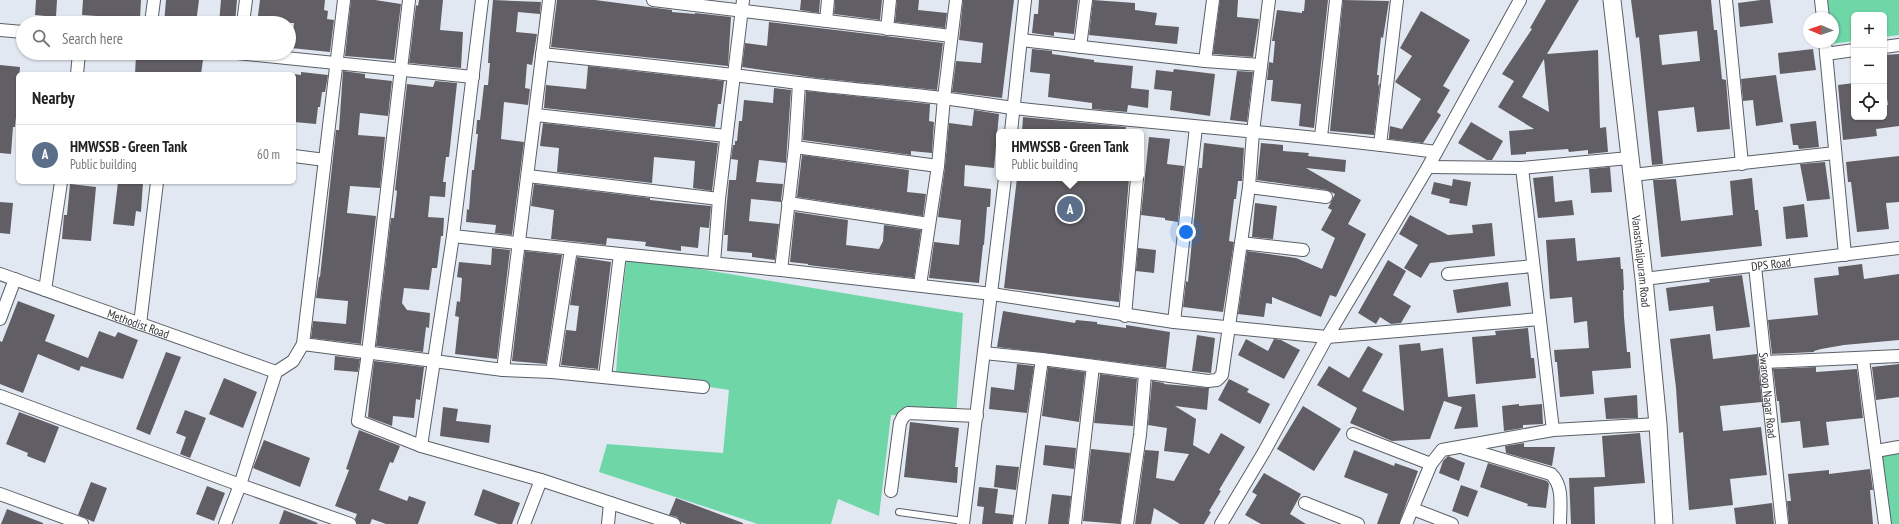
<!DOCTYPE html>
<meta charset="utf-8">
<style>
body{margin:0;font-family:"PT Sans Narrow",sans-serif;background:#f2f2f2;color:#222}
.controls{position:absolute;right:12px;top:12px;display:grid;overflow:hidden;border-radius:6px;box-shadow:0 1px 3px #0004}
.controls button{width:36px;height:36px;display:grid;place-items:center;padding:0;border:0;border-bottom:1px solid #e0e0e0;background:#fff;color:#222;font:20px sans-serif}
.compass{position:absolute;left:1803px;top:12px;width:36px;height:36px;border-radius:50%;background:#fff;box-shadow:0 1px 3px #0004;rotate:272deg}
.you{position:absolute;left:1186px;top:232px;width:14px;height:14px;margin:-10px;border:3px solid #fff;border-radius:50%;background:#1a73e8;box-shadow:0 0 0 6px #1a73e833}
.badge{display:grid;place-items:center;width:26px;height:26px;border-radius:50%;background:#796333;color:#fff;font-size:13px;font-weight:700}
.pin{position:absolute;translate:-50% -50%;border:2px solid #fff;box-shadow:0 1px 4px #0006}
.popup{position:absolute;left:996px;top:129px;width:148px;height:52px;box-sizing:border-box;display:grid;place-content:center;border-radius:6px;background:#fff;filter:drop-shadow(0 1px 3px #0005);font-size:13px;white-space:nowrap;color:#767676}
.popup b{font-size:15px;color:#222}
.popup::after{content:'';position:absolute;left:50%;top:100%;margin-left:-8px;border:8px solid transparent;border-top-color:#fff}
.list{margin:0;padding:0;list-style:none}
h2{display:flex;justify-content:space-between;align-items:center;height:52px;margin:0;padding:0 16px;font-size:17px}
h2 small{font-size:13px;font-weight:400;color:#767676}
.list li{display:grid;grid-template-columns:26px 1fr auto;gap:12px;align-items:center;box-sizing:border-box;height:60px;padding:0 16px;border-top:1px solid #e0e0e0}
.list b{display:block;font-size:15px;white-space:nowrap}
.list p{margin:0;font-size:13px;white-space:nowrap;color:#767676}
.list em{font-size:13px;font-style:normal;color:#767676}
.icon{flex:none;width:22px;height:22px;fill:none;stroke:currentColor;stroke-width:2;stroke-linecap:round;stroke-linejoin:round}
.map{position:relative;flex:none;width:1899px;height:524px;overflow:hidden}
.search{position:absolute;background:#fff;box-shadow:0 1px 3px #0004;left:16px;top:16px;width:280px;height:44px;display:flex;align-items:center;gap:10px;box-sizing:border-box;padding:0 14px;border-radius:22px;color:#767676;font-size:15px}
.panel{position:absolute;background:#fff;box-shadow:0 1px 3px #0004;left:16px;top:72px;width:280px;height:112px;border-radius:6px}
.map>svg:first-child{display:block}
</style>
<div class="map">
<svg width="1899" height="524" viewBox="0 0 1899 524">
<rect width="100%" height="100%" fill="#e2e8f1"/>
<path fill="#6fd6a8" d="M1828,0H1899V35L1884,37V15H1854V41L1831,44L1833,42V18H1829Z
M627,257L963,313L956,418L891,415L879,516L838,499L831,524H758L599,472L607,444L723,453L729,390L616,372L620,315Z
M1899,451V524H1887L1880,453Z"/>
<path fill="#625e65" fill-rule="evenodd" d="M36,0H57L56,17L35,15Z
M83,0H141L140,19L82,15Z
M166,0H199L196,23H164Z
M221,0H237L235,23H219Z
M260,0H325L324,10L328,11L327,19L334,20L330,52L291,48L294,23H257Z
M351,0H375L401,4L394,60L345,56Z
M419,0H443L440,30L463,32L461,68L409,63L416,5L418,6Z
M493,0L541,2L540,14L518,12L516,32L537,34L532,65L527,64L525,88L530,89L528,105L504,102L501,139L524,142L512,235L495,233L496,225L466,222L467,209L469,210L472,170H474L478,134H476L477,120H480L484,85H488L490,63H488L489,45Z
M557,0H595L672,10V12L695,14V13L731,17L728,66L551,47Z
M801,0H820L819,13L800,10Z
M835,0H882L880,20L834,14Z
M897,0H919L918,10L947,13L945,28L895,22Z
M963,0H1014L1002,98L952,92L956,61L981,63L983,43L959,40Z
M1039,0H1078L1074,34L1054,32V36L1032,33L1034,14H1038Z
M1093,0L1135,3V10L1157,13L1155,25L1179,27L1177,44L1089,35Z
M1220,0H1238L1237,17L1259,19L1253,57L1213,54Z
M1305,0H1328L1314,128L1299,126L1301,104L1271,101L1273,80H1267L1269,62L1273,63L1275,41H1272L1277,10L1302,13V11H1304Z
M1343,0L1389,1L1383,38L1381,37L1377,75H1379L1378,86L1380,83L1374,135L1330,131Z
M1546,0H1579L1547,54L1598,50L1600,128L1606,127L1608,152L1588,154V150L1569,152L1568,149L1526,152V154L1511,155L1509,131L1534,129L1498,107L1514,81L1502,74L1532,29L1530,28ZM1544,59L1549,112L1522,97Z
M1631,0H1711L1714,30H1717L1722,79L1726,80L1730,129L1697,132L1694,107L1658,111L1663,164L1652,165L1639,37L1636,38ZM1697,31L1700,61L1662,65L1659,35Z
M1761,0H1770L1773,23L1740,27L1738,3Z
M1421,11L1470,40L1443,86L1450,90L1437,112L1441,115L1423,143L1389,139V137L1390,126L1402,129L1421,99L1395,82L1412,56L1400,48Z
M769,22L943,43L937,90L817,78L742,67L745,43L767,46Z
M1032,49L1052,51V54L1094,60V62L1133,66L1131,88L1149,90L1148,108L1128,105L1127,112L1092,109V103L1048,97L1050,74L1030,72Z
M1813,49L1816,70L1780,74L1778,53Z
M1899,54V126L1876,129L1877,136L1843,140L1838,85L1854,83V117H1884V105H1888L1884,79V55Z
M136,55L203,60L201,74H135Z
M0,65L20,67L17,107L15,127H13L11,154L0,153Z
M588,66L724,81L721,104H718L715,127L544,108L546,85L586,89Z
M1174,69L1215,74L1210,116L1170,110L1172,91L1154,89L1156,70L1173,72Z
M343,71L365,74V78L392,81L388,116L360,113L358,135L385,137L380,188L350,186L347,213L376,216L361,344L311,338L313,321L346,324L348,301L316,298L319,277H320L336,130H339Z
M1237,71L1253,72L1247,122L1230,120Z
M301,72L328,75L325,92H322L320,107H318L316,124L294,122V74L301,75Z
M1776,75L1783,122L1756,126L1753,100L1743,101L1741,79Z
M435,81L457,83L449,157H446L443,182H446L445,197L430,196L428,217L444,218L443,236H441L437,268H432L429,290L404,288L402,303L407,310L430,313L429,328L426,327L423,352L376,346L391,218H394L397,191L395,190L407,84L433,87Z
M774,88L791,90L786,163L759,160L756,182L783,184L781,200V202L751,199L749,221L779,224L775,260L752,257V253L727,251L728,235H724L729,180H736L738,160L731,159L733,145H735V141H737L739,121H742L744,100L773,103Z
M806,91L930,104L929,121L934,122L932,153L911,151V155L803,140Z
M974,110L999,114L994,168L965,165L964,186L991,189L990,207H987L984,245H983L979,283L929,278L934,242L959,245L961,220L938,217L945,167L949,123L972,126Z
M1023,117L1126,127L1125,132H1022Z
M1816,121L1819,147L1799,149L1798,145H1793L1790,124Z
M1471,122L1503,141L1492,160H1487L1458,143Z
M543,123L718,143L712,191L693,188L695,161L654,157L652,183L557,172L559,148L540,146Z
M1149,137L1170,139L1167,164L1184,166L1178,222L1165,220V218L1141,215Z
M1204,143L1244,148L1242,181H1238L1236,199H1234L1229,241L1234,242L1223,312L1183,307L1186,281L1188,282L1199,168H1202Z
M1261,143L1283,145V151L1309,153L1308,156L1346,160L1345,172L1306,168L1361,200L1348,224L1366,234L1336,297L1330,295L1321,317L1272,297V304L1266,303L1264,317L1238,314L1247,251L1296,258L1322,269L1335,238L1321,230L1332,210L1328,208L1335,194L1327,190L1257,180Z
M802,155L909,170L907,192L926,194L923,216L797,197Z
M1899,156V202L1886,203L1889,229L1857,232L1851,182H1848L1846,162Z
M1825,162L1830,199L1807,201L1800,164Z
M1610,167L1612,192L1591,193L1589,169Z
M1553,176L1555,202L1572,200L1574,215L1538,218L1533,178Z
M1017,178H1129L1119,302L1004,288Z
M1752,178L1755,210H1758L1762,246L1661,257L1653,180L1676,179L1681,221L1733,215L1730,181Z
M1453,179L1471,182L1467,206L1449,203L1450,199L1431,194L1434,182L1452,186Z
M118,182H143L141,212L136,211L134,226L113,224Z
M70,184L96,187L91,241L62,239L64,215H67Z
M534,184L650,198V200L669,202L711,206L709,228L700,227L698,248L681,246V251L645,246L646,242L607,238L606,245L551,239L554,210L531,206Z
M0,202L13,203L10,234L0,233Z
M1255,203L1277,206L1273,239L1252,237Z
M1804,204L1808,237L1786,239L1783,207Z
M795,212L848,220L846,245L879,249L883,241L884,225L921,230L914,278L808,265V264L790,262Z
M1410,215L1448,235L1473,233L1472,225L1492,223L1495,256L1430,263L1421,278L1404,268L1418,245L1399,234Z
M1575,238L1577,261L1620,257L1621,269H1623L1624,290H1623L1624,317L1627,352H1630L1631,368L1592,371L1594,394L1560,397L1557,362H1555L1554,350L1589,348L1587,321L1574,323L1572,297L1550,299L1546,240Z
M492,248L510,250L497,359L455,354L459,317L455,316L457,301L460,302L462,278L457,277L459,262L491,265Z
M1138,248L1156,250L1154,273L1136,271Z
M525,251L562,255L546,364L512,361Z
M577,257L611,262L598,369L561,365L566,330L576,331L579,306L570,305Z
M1388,260L1406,271L1393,295L1411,306L1401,323L1391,324L1380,317L1376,324L1358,313Z
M1862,264L1864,279L1899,274V340L1844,345L1821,349L1814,351V352L1772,354L1768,320L1818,315L1814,278L1839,275L1838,267Z
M1742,275L1750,327L1716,331L1713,306L1669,311L1666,288L1710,282L1709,279Z
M1508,282L1511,306L1457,313L1453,290Z
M18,301L55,315L45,341L88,358L99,331L115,337L118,332L138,340L123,379L81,366L79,371L38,354L23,393L0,384V341L2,342Z
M1003,311L1075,323L1076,320L1097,322V324L1126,328V325L1170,332L1166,368L997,347Z
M1528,328L1531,358H1534L1536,378L1476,384L1472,337L1496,335L1495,331Z
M1710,334L1713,359L1757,354L1762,402L1720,406L1723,431L1761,427L1767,475L1730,479L1733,505L1689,510L1683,432L1679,433L1676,388L1670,339Z
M1197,335L1215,338L1211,373L1192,371Z
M1246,339L1268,351L1274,339L1281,340L1300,350L1284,379L1238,355Z
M1420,343L1421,351L1443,348L1448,397L1475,394L1478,427L1454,429L1462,407L1444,401L1430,439L1392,441L1350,423L1357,408L1317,385L1329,366L1349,378L1368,346L1383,354L1362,391L1404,411L1399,345Z
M166,352L181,357L150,435L136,429Z
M335,356L360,359L358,372L334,370Z
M374,361L424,367L420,400L416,399L414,418L393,416L392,426L368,417L370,394Z
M1017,364L1034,366L1027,413L989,409L991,387L1014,390Z
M1899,364V397L1876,400L1872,367Z
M1048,367L1085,372L1079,422L1042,416Z
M1816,367V372L1857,369L1863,418L1826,422L1829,445L1803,448L1800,421L1781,423L1779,401H1777L1773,369Z
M1100,374L1137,379L1133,426L1094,423Z
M224,378L257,392L243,428L209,414Z
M1229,379L1249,389L1247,392L1270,404L1260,424L1218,400Z
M1152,381L1164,383V384L1209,388L1207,410L1175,406L1196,419L1193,445L1209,454L1221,433L1245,447L1219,490L1221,491L1209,511L1211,512L1204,524H1180L1154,508L1151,524H1135L1145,450L1159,451L1156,478L1174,481L1189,454L1164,451L1167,428L1148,425Z
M1637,395L1638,418L1606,419L1604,398Z
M1519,404V406L1542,404L1543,424L1523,425V428L1504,431L1502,406Z
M1303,406L1341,429L1314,471L1277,449Z
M443,407L458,409L456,421L491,425L489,443L440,436Z
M185,410L206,418L190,458L180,454L186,437L176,433Z
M19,412L59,427L45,463L27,456L28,453L6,444Z
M910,422L959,428L955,467H958L957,483L904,477Z
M359,430L400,446L393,463L390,462L379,490L407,501L409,496L426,502L418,524H386L372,519L370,524H357L355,519L357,514L335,506L349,470L346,469Z
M1640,433L1645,483L1594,487L1595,524H1571L1569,478L1605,477L1602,436Z
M264,440L310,458L300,487L253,468Z
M1524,443V447H1555L1552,466L1506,453L1505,446Z
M1045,445L1076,448L1074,469L1043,465Z
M1091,449L1130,453L1120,524L1083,521Z
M1354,450L1394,466L1395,463L1418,471L1399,524H1377L1388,494L1344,477Z
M1448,456L1465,463L1459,481L1439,473L1443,461Z
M1488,463L1547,481L1549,484L1546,508L1527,506L1528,504L1480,487Z
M996,465L1019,467L1016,490L994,487Z
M1870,469L1873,490H1870L1873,524H1789L1787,501H1791L1788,474L1829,470V474Z
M1264,473L1301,494L1290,514L1306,524H1261L1245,515L1257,495L1252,492Z
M91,482L107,488L94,522L78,515Z
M1461,485L1478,491L1468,517L1452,511Z
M207,486L225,493L214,521L196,514Z
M979,487L998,489L995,513L1013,515L1012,524H982L984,507L977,506Z
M483,489L520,503L512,524H498L474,515Z
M1052,494L1071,496L1068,524H1048Z
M676,498L743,523V524H687L681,522L677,517L669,515Z
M1772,503L1774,524H1736L1734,508Z
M7,509L43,523V524H1Z
M284,510L318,523L317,524H279Z"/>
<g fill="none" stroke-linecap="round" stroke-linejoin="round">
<g stroke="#5a5f66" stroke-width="8">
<path id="lane" d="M899,512L963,521"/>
</g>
<g stroke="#5a5f66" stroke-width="14">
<g id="street">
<path d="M409,0L368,353L358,421L421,446L541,480L674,524"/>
<path d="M653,0L951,36"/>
<path d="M1726,0L1742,164"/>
<path d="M1821,0L1823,18"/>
<path d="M826,21L828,0"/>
<path d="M151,23L154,0"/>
<path d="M243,23L246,0"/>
<path d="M887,29L890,0"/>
<path d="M0,30L23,32"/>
<path d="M1021,40L1205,61L1261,65"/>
<path d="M1825,42L1845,255"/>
<path d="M1080,47L1086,0"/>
<path d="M1884,47L1899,45"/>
<path d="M237,53L473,77"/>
<path d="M542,54C628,63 713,72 798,83C846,89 894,92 942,98C966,101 990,105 1014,108C1154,124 1296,133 1436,152"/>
<path d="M1826,54L1854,50"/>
<path d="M1205,61L1213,0"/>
<path d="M77,74L79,53"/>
<path d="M536,115L726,136"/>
<path d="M1011,132L1025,0"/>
<path d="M1321,137L1336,0"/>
<path d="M1380,145L1397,0"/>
<path d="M795,147L938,166"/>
<path d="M294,156L325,160"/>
<path d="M1428,167L1522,168L1629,158"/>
<path d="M1522,168L1553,430"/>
<path d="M1632,175L1835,153"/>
<path d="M528,176L719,199"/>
<path d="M1249,187L1326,197"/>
<path d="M788,203L929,224"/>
<path d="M453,236L620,254"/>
<path d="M1241,243L1303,250"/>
<path d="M714,263L719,199L743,0"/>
<path id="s1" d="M1755,266L1782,524"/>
<path d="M781,270L795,147L799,83"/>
<path id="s2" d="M0,274L276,372"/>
<path d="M1448,274L1533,266"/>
<path id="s3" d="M1644,279L1899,248"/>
<path d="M920,285L938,166L944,98L956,0"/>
<path d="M45,290L61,182"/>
<path d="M1125,316L1137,178"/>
<path d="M0,319L15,279"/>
<path d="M1174,322L1196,127"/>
<path d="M140,324L157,182"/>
<path d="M303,344L503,370L552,372L703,387"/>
<path d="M984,353L1042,359L1208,381L1217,380L1222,375L1249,187L1253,132L1269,0"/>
<path d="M1863,359L1885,524"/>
<path d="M1766,362L1899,356"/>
<path d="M503,370L549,0"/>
<path d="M552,372L571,249"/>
<path d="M605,377L620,254L781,270L992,294L1174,322L1327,337L1540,319"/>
<path d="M0,396L240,485L350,524"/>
<path d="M1353,434L1431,464"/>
<path d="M421,446L453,236L482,0"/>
<path d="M1464,448L1551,474C1564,486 1560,507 1560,524"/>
<path d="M1876,451L1899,447"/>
<path d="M891,491L900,423L903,417L908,413L977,416"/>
<path d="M0,494L82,524"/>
<path d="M1305,503L1358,524"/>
<path d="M1413,509L1452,524"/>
<path d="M225,524L240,485L276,372L293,361L303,344L344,0"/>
<path d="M524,524L541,480"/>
<path d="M608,524L610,503"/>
<path d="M963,524L1005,178"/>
<path d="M1019,524L1042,359"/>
<path d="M1075,524L1093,366"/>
<path d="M1127,524L1140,435L1145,374"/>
<path d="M1221,524L1264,452L1327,337L1428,167L1520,0"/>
<path d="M1406,524L1431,464L1442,450L1553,430L1658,424"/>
</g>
</g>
<g stroke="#5a5f66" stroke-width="19">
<g id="secondary">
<path id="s4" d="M1612,0L1644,279L1658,424L1664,524"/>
</g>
</g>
<use href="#lane" stroke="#fff" stroke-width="6"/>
<use href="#street" stroke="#fff" stroke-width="12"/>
<use href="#secondary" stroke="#fff" stroke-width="17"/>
</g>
<g text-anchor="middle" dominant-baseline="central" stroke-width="4" stroke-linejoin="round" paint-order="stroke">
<g font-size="12" fill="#333539" stroke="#f0f5fe">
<text stroke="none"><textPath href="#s4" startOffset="263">Vanasthalipuram Road</textPath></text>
<text stroke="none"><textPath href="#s3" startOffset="128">DPS Road</textPath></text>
<text stroke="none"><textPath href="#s2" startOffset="147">Methodist Road</textPath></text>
<text stroke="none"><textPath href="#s1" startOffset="130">Swaroop Nagar Road</textPath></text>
</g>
</g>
</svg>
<div class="controls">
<button>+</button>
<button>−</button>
<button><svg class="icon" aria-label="locate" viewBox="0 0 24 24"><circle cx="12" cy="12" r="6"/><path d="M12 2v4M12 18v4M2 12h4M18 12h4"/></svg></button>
</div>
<svg class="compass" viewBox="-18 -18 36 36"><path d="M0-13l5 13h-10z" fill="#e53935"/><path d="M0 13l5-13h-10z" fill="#767676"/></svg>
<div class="you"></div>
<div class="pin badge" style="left:1070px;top:209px;background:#5c6f8a">A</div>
<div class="popup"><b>HMWSSB - Green Tank</b>Public building</div>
<div class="search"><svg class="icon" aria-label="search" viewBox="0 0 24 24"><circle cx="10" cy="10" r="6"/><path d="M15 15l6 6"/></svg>Search here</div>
<section class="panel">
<h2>Nearby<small></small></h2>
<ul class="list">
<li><span class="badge" style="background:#5c6f8a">A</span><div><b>HMWSSB - Green Tank</b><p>Public building</p></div><em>60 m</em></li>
</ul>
</section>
</div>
